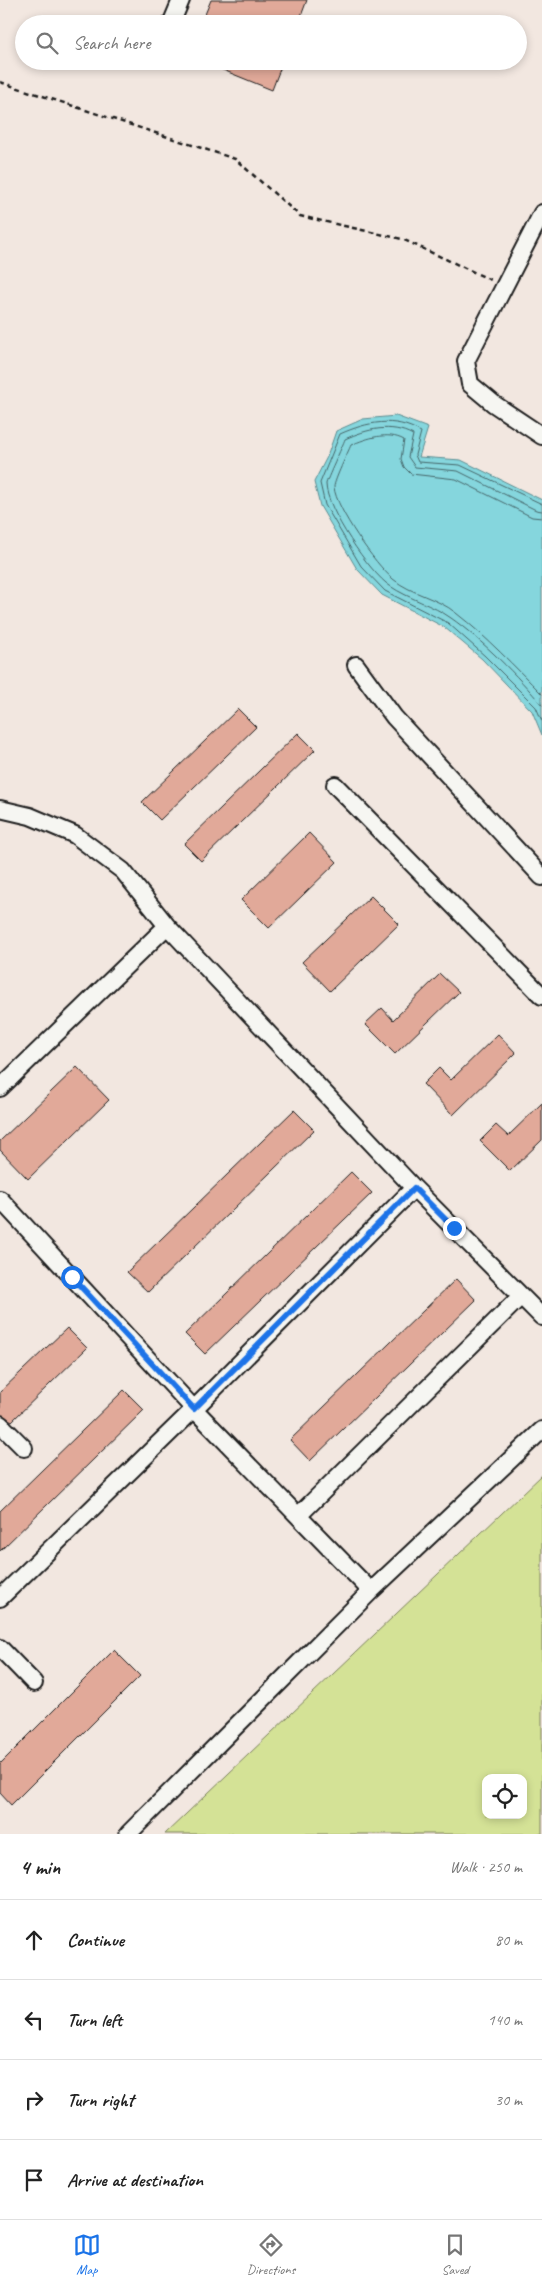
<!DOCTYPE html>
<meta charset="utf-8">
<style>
body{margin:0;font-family:Caveat,sans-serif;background:#f2f2f2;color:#222}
.controls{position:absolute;right:15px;bottom:15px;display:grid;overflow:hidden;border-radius:10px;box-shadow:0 2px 8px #0003}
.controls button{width:45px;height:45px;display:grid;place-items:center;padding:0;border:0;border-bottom:1px solid #e0e0e0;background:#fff;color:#222;font:25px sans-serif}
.stop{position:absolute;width:15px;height:15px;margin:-11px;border:4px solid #1a73e8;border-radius:50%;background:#fff}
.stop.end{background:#1a73e8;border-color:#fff;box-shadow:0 1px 5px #0008}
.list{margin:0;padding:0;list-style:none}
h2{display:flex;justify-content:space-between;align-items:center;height:65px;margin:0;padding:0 20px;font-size:21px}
h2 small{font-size:16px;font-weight:400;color:#767676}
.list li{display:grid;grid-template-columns:32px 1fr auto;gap:15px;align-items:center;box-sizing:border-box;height:80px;padding:0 20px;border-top:1px solid #e0e0e0}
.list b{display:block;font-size:19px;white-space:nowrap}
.list em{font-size:16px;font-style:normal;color:#767676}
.icon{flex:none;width:28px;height:28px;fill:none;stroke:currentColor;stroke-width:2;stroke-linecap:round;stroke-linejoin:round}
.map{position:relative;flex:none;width:542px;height:1834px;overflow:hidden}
.search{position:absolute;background:#fff;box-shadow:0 2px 8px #0003;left:15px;right:15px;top:15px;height:55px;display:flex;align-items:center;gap:12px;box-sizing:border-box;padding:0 18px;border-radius:28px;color:#767676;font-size:19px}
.sheet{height:385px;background:#fff}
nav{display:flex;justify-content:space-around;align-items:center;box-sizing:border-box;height:70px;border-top:1px solid #e0e0e0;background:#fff;font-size:14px;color:#767676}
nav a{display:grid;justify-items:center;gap:2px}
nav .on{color:#1a73e8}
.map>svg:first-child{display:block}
</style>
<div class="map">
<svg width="542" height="1834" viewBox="0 0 542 1834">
<rect width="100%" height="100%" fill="#f2e7e0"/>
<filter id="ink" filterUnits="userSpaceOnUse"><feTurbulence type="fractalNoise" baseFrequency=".02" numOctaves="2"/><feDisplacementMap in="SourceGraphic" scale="10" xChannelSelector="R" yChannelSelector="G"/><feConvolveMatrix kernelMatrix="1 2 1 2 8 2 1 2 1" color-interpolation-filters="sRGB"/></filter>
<g filter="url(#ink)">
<path fill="#d4e296" stroke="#787f59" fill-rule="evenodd" d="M542,1475V1834H165ZM486,1778H523V1815H486Z"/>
<path fill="#85d6dd" stroke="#5b8c90" d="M396,416L428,428L419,457L461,460L542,500V735L532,711L482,659L444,627L382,595L357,569L320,506L314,482L327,457L336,431L363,419Z"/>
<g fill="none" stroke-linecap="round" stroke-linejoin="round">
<path stroke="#466669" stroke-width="1" d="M542,504L460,465L418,462L415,455L421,432C394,416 367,422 340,434L320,483L325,505L361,566L385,591L448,623L485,656L536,707L542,721
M542,511L536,510L458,471L415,467L408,457L413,435C391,423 367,429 345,439C343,445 326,481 326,484C326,509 370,573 390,586C409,599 433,605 451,618C481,639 519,677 542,705
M542,518L532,517L456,479L411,474L404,467L401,459L404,440C388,431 367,438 351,445C348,452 334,481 334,487C336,509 375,564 393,579C411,594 438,598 456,613C487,637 514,666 542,694"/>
</g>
<path fill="#e1a999" stroke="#1c1c1c" d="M211,0H307L298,24H201Z
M201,61H283L272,90Z
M238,709L256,727L160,820L142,802Z
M298,733L315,750L201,861L184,844Z
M309,833L337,862L269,928L241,900Z
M371,896L399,924L330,991L302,962Z
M440,974L459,992L395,1054L365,1024L382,1008L393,1020Z
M498,1034L516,1053L453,1115L423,1084L439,1068L451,1080Z
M77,1067L109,1100L28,1179L0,1150V1141Z
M542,1103V1140L510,1171L480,1141L496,1125L508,1136Z
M294,1110L314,1130L148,1292L127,1272Z
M351,1172L372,1193L205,1354L185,1334Z
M456,1279L476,1300L310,1461L290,1440Z
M67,1328L87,1348L12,1421L0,1414V1392Z
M124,1390L144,1410L0,1551V1511Z
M114,1650L140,1676L11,1805L0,1793V1764Z"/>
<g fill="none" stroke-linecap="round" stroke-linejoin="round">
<g stroke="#1c1c1c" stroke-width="20">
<path id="minor" d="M171,24L181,0
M542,213L466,361L470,384L494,404L542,436
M356,665L394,717L542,877
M335,785L542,996
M0,809L30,816L75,835L123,871L167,926L414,1188L542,1317
M0,1088L167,926
M0,1199L194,1409L371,1591
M0,1424L24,1448
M298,1516L521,1296
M0,1598L194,1409L414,1188
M0,1648L34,1683
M128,1834L371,1591L542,1430"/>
</g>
<path stroke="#1c1c1c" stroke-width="2.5" stroke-dasharray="5 4" stroke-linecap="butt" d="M0,82L235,159L300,216L402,239L491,280"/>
<use href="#minor" stroke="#f6f6f2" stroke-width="16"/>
</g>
</g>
<g fill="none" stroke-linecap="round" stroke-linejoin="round" filter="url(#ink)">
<path stroke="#1a73e8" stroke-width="6" d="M72,1277L194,1409L414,1188L454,1228"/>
</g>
</svg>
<div class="controls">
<button><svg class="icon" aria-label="locate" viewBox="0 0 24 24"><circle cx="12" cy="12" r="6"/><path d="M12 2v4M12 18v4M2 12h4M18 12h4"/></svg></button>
</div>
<div class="stop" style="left:72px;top:1277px"></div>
<div class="stop end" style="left:454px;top:1228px"></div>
<div class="search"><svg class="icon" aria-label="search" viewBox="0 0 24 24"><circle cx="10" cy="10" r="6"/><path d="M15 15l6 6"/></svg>Search here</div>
</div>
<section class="sheet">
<h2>4 min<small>Walk · 250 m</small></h2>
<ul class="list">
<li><svg class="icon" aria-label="ahead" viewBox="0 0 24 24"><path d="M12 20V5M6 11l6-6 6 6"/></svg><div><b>Continue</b></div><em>80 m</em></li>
<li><svg class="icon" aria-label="left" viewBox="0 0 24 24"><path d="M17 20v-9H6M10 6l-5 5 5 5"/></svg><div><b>Turn left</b></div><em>140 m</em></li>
<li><svg class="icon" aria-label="right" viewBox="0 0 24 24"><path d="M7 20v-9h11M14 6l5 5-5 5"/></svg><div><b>Turn right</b></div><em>30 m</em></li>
<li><svg class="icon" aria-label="arrive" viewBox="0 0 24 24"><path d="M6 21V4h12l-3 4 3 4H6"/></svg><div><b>Arrive at destination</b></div></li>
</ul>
</section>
<nav>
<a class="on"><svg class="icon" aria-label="map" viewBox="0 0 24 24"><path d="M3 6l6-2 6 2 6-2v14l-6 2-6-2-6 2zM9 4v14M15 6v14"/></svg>Map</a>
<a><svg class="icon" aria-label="directions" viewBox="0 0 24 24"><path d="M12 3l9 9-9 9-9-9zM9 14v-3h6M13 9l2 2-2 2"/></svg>Directions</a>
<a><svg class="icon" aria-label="saved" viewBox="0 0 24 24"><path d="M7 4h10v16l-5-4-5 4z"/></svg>Saved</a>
</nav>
